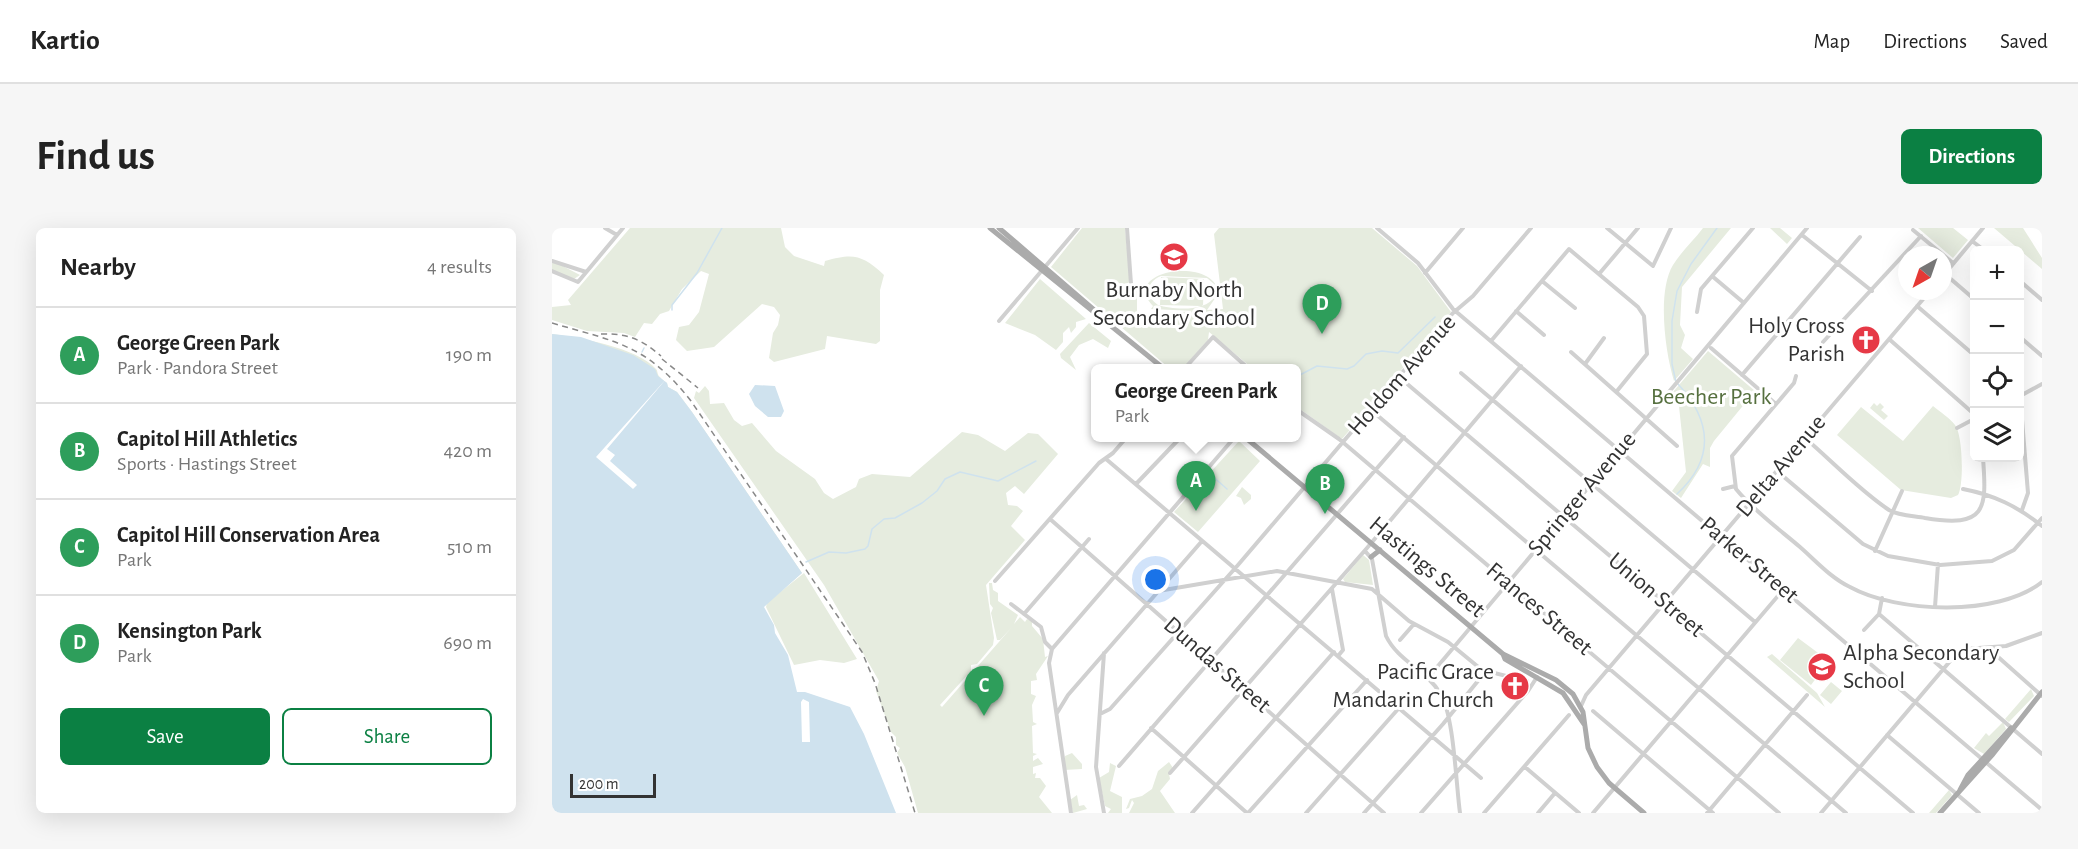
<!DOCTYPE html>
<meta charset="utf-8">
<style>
body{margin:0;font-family:"Alegreya Sans",sans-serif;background:#f6f6f6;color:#222}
.controls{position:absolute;right:18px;top:18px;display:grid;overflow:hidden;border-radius:9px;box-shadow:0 6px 24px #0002}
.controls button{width:54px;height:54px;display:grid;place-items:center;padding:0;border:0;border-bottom:2px solid #e0e0e0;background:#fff;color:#222;font:30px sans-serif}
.compass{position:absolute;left:1346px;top:18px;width:54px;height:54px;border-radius:50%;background:#fff;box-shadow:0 6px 24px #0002;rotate:220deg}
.scale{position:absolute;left:18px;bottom:15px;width:86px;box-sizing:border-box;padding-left:6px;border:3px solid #333;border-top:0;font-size:16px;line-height:21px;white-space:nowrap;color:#333;-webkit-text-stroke:4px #fff;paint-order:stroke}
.you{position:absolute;left:604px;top:352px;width:21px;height:21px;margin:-15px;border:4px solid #fff;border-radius:50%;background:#1a73e8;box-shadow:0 0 0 9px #1a73e833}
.badge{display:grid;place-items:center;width:39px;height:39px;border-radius:50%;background:#0b8043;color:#fff;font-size:20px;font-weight:700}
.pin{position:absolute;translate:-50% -50px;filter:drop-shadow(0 2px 3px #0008)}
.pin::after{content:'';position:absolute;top:32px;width:21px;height:18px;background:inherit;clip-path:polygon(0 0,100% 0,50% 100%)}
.popup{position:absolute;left:539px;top:136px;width:210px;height:78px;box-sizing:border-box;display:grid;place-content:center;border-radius:9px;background:#fff;filter:drop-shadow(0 2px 4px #0005);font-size:20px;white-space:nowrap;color:#767676}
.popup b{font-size:22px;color:#222}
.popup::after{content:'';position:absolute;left:50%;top:100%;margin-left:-12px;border:12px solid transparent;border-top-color:#fff}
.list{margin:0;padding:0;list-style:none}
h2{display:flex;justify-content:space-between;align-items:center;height:78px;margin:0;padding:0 24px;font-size:26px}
h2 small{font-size:20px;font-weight:400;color:#767676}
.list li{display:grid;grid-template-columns:39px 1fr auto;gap:18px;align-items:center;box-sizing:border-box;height:96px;padding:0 24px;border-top:2px solid #e0e0e0}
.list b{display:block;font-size:22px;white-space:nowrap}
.list p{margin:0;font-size:20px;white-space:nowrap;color:#767676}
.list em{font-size:20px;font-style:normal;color:#767676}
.actions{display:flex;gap:12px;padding:18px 24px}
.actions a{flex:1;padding:14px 0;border:2px solid #0b8043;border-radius:9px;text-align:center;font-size:21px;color:#0b8043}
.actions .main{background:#0b8043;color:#fff}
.icon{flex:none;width:33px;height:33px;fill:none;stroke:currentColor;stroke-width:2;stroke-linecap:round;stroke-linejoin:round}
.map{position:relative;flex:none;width:1490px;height:585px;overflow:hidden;border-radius:9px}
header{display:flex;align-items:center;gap:36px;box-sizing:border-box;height:84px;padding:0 30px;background:#fff;border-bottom:2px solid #e0e0e0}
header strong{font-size:28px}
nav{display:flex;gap:33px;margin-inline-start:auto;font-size:21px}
.intro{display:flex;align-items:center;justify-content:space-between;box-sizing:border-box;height:144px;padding:0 36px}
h1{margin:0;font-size:42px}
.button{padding:15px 27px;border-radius:9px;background:#0b8043;color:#fff;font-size:21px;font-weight:700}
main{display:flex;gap:36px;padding:0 36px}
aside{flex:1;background:#fff;border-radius:9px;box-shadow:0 6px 24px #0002}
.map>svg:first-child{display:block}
</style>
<header>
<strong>Kartio</strong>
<nav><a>Map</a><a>Directions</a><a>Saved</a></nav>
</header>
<div class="intro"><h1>Find us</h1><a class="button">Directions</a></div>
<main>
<aside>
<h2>Nearby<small>4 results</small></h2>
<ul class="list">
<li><span class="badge" style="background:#2e9e5b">A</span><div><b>George Green Park</b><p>Park · Pandora Street</p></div><em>190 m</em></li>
<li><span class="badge" style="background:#2e9e5b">B</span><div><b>Capitol Hill Athletics</b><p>Sports · Hastings Street</p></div><em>420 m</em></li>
<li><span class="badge" style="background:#2e9e5b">C</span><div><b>Capitol Hill Conservation Area</b><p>Park</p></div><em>510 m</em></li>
<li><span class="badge" style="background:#2e9e5b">D</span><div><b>Kensington Park</b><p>Park</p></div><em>690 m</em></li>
</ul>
<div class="actions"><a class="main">Save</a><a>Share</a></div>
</aside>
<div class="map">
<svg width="1490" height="585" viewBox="0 0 1490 585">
<rect width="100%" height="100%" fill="#fff"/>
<path fill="#e6ecdf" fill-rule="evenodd" d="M78,0H229L233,19L242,28L272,38L273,33C302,25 310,27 332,47L328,62V113L324,116L275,108L273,121L222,134L217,130L221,105L226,97L228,87L222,79L210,76L162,119L135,123L124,112L127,99L137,97L147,84L157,46L149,43L130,61L117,83L108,86L100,96L92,95L83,109L72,105L35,103L0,92V79L19,77L16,72Z
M530,0H573L578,51L576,56L578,60L585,59V87L643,83L599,81L601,78C566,41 666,28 666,66L655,82L671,81L662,6L667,0H820L865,38L899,84L790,211L745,179L744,140H700L657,104L656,112L631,140H617L499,39ZM609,48L655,50L662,56L663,68C654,84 622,82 606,77C593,68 594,54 609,48Z
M1151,0H1179L1130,59L1128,97L1133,107L1129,120L1141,131L1122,153C1113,124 1105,63 1121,37C1129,24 1142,12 1151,0Z
M1218,0H1228L1240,10L1235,16Z
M1366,0H1401L1416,12L1401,30Z
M1442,0H1471L1490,30V41Z
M3,34L28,47L22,51L0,42V35Z
M609,49L652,51L651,78L608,77Z
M488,51L534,91L524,94V99L519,105L517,99L511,105V114L504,122L483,107L453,95Z
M537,95L559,113L556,120L541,111L527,117L518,129L524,142L509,130L508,126Z
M0,106C28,110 84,119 104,141C106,143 105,147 108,149C110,152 113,153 115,155L116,159L125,164L140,184L250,345L217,373L252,345L305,431L292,435L268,432L242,437L214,379L215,375L212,378Z
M1156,123L1203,163L1162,213L1158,220V239L1151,236L1129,270L1120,263L1134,244L1126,169L1121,164Z
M153,158L157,163L158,176L172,175L182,192L190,198L200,195L224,223L263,251L272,265L281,271L304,259L307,251L320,246L358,249L410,204L426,207L453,223L476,205L486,206L506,226L472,266L463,258L454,265L456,277L465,278L471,283L459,298L473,312L434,357L442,410L441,417L425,436L419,437V443L388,477L390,479L460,399L448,412H445L439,385L441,380L438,376L437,355H440L441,362L446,365V373L466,387L462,396L468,389L473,394L475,391L480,393V398L491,411L493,429L496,428L484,446L485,452L479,453V466L484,468L480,477L481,494L485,496L480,498L481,525L485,526L481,528V533L486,530L491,536L481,539V546L484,545L483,550H488L494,558L487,569L500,585H366L353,539L345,525L348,520L344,517V509L339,504L324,463L327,453L272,357L142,170L144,163L147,165Z
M1322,175L1325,178L1328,175L1332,179L1329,182L1336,188L1332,192L1318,180Z
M1381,178C1388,184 1398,190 1403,197C1411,207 1412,257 1406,267L1399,270L1349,262L1285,207L1309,179L1351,213Z
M687,213L708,233L646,304L622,284Z
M690,259L699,267V271L692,277L689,270L684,268Z
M811,327L817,332L821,357L793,354L791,351Z
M1246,410L1277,433L1259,457L1228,432Z
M1220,426L1265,465L1273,479L1215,429Z
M1279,454L1290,463L1279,476L1268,467Z
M1479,461L1482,468L1457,494L1453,491Z
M1451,494L1454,501L1432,526L1422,520L1434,505L1437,508Z
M520,525L530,536V541L512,542L513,528Z
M617,534L621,540L617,546L618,551L608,563L623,585H577L582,575L580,572L577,580L574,581L578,571L590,568L600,561L606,543Z
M558,535L564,538L558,563L570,569V585H556L559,581L553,578L547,550L557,544Z
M1397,562L1400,567L1384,585H1377Z
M525,567L527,578L532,577L535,581L521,585L518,572Z"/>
<path fill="#cfe2ee" d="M0,106L29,109L81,127L103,141L106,148L115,155L116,159L125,164L140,184L250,345L212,379L222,397L223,405L236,427L245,464H253L298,479L312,506L344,585H0Z
M203,157L223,158L232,183L229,189H216L203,178L197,166Z"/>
<path fill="#fff" d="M115,150L55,221L63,227L58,233L85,257L81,261L44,229Z
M251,471L257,474L258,514H250L249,474Z"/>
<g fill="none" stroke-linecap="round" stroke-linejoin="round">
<path stroke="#cfe2ee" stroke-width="1.5" d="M120,82V77L145,45L170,0
M90,124L92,120
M746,148L765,138L795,141L802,138L814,126L830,123L846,125L883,89
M1124,154L1120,136V93L1125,63L1139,36L1165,0
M658,246L675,261
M1125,266C1163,231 1160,193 1126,156
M254,334L277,324L294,325L313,321L316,318L320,301L332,291L343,290L370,275L385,263L393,251L408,244L446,253L484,233"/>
<path stroke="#d0d0d0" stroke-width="4" d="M53,0L65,7
M575,0L579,56
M825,0L866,35L901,81L1490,582
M1055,0L1101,38L1119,0
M1361,2L1401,35
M1250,7L1320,63
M1420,13L1432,22
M0,33L34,44
M0,43L26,54L71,0
M873,45L911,0
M1047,46L1086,0
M1393,46L1422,71
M1160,48L1192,75
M1391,48L1431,0
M990,53L1023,80
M1468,53L1490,72
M1365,78L1422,127
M964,83L992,107
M1145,84L1149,61L1201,0
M447,93L526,0
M1468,109L1490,128
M1337,111L1422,186
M939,113L1017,21L1086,79L1092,88L1095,126L1065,163
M1271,114L1369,8
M1159,120L1224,176
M1019,124L1125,218
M1033,136L1052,110
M633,140L661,109L696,140
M909,145L1203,394
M1190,147L1308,9
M1244,148L1242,155L1180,228L1184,261C1202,283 1227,301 1248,319C1264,333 1279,350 1298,359C1345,385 1446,389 1490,354
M847,149L1361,585
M1468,167L1476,265L1470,282
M1468,168L1490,156
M744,181L787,211L1227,585
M819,182L1294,585
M1405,200L1422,191
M1253,210C1280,233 1307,262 1337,282C1347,288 1363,288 1373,290C1434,300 1435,282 1431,230
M554,231L929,550
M1225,243L1311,316L1336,328L1388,337L1440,333L1462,322L1490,290
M584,256L628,210
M1171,261L1183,258
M1411,261C1442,267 1465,278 1490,298
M498,291L832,585
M813,323L820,331L834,408C846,433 874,442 888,465C902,486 904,557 908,585
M1323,323L1350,263
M443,353L547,235L561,225L574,210
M780,361L791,422L786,428
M606,363L725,343L820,361L857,393L896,414L930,442L975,453
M459,376L489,399L493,414L500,421
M1383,379L1386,336
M472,386L537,311
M1327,386L1490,526
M1312,402L1327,386L1330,370
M848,412L862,396
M1436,420L1490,468
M552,425L544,539L552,585
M875,451L1255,0
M1029,478L1034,467L1378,63
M1041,483L1161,585
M505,485L516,467L650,313
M548,486L558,481L686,337L901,85L921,68L979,0
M599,500L695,585
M1335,507L1427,585
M567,538L852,209
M973,539L1027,585
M618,545L815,320L969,138
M519,585L497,435L500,421L682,210
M640,585L782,424
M696,585L815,452
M754,585L847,480
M812,585L891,496L934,443
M869,585L976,463L985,449
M932,585L1017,487
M986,585L1003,565
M1041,585L1231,362
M1155,585L1255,467
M1269,585L1405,425L1413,421L1454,418L1490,405"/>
<path stroke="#ababab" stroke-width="5" d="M438,0L611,140
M447,0L548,87
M694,210L951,426L953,431L1011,465L1032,496
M819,329L828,322
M951,426L1004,452L1021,466L1031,484L1036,520L1045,539L1057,555L1092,585
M1408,562L1416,547L1459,500
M1388,585L1441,526L1490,464"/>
<path stroke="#888" stroke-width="1.5" stroke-dasharray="6 4.5" stroke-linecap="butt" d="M0,95C65,114 95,117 139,173L310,424L323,455L363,585
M49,106C75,105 89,111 109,128
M110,131L146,160"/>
</g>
<defs>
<g id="school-disc" transform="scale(1.5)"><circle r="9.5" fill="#e63946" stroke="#fff"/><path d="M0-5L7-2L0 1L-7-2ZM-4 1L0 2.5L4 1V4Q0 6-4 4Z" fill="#fff"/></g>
<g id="church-disc" transform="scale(1.5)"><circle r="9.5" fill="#e63946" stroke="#fff"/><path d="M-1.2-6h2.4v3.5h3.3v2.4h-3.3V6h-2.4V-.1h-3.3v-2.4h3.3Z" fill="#fff"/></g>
</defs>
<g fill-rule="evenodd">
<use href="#school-disc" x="622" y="29"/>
<use href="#church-disc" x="1314" y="112"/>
<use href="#school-disc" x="1270" y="439"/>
<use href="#church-disc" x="963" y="458"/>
</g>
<g text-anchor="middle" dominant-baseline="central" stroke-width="6" stroke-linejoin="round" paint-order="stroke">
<g font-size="24" fill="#333" stroke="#fff" text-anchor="end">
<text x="622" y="62" text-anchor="middle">Burnaby North<tspan x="622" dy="28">Secondary School</tspan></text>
<text x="1293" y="98">Holy Cross<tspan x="1293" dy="28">Parish</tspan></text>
<text x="1291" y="425" text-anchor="start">Alpha Secondary<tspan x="1291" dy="28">School</tspan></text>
<text x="942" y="444">Pacific Grace<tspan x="942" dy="28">Mandarin Church</tspan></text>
</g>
<g font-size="24" fill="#333" stroke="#fff">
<text transform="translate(850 147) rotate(-49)">Holdom Avenue</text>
<text transform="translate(1229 238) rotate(-50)">Delta Avenue</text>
<text transform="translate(1030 266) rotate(-50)">Springer Avenue</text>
<text transform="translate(1197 332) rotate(40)">Parker Street</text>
<text transform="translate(875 339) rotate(40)">Hastings Street</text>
<text transform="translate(1104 367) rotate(40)">Union Street</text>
<text transform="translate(987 381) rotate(40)">Frances Street</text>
<text transform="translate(665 437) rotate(41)">Dundas Street</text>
</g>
<g font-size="24" fill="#56703f" stroke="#fff">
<text x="1159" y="169">Beecher Park</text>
</g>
</g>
</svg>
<div class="controls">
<button>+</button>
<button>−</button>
<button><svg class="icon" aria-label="locate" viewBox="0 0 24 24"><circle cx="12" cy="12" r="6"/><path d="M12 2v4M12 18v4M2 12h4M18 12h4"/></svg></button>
<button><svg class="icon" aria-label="layers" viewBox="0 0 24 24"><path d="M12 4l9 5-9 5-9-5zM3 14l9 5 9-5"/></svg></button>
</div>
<svg class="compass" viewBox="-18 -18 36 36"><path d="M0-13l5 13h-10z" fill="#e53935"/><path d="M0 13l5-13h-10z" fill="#767676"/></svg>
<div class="scale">200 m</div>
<div class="you"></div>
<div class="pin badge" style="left:644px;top:283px;background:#2e9e5b">A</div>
<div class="popup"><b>George Green Park</b>Park</div>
<div class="pin badge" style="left:773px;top:286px;background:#2e9e5b">B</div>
<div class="pin badge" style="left:432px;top:488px;background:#2e9e5b">C</div>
<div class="pin badge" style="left:770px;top:106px;background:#2e9e5b">D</div>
</div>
</main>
